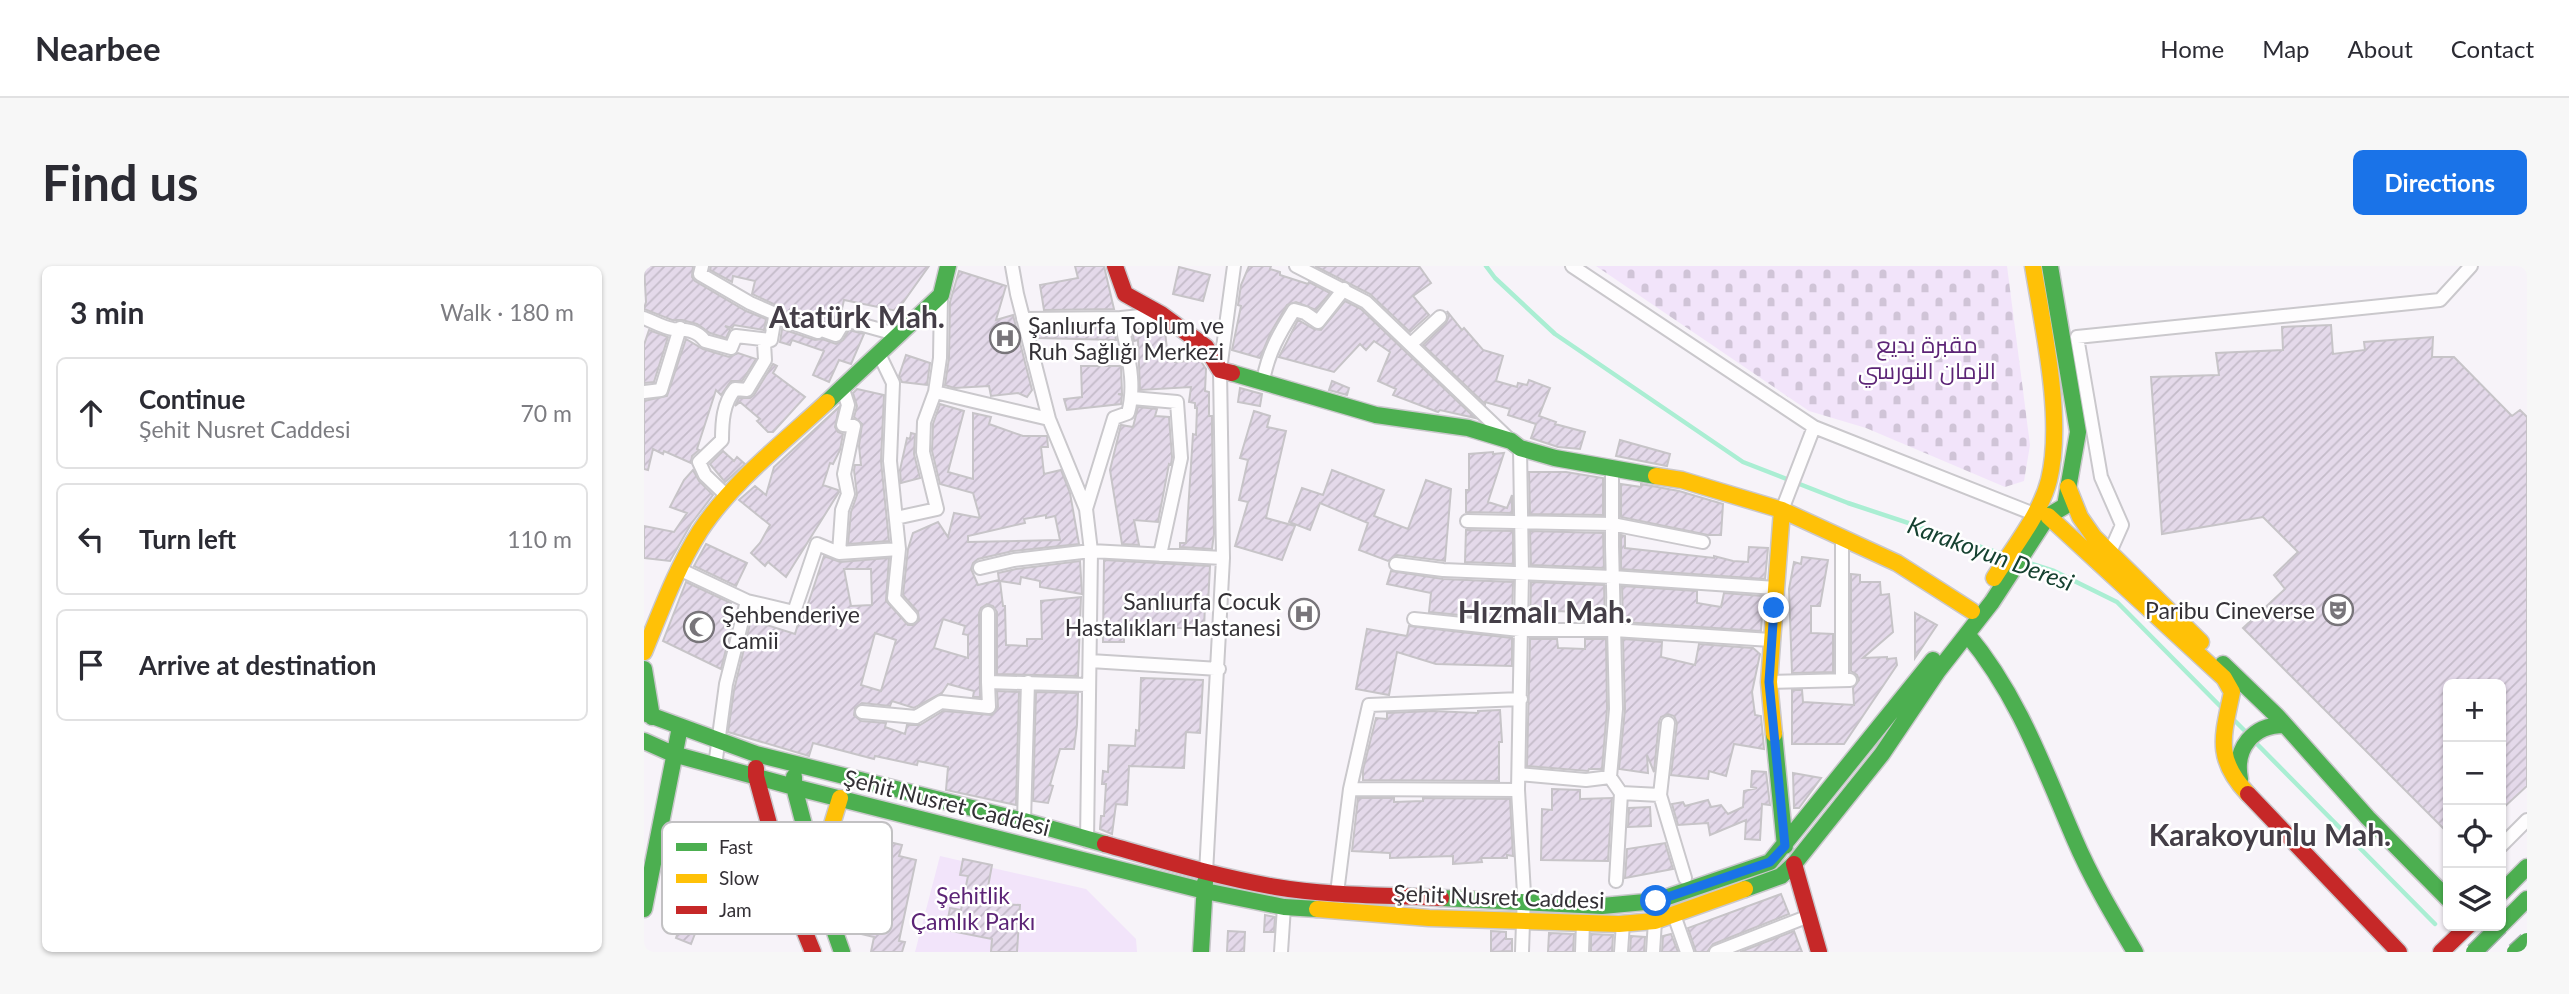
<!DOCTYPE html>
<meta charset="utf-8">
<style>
body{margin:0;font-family:Lato,Cairo,sans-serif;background:#f7f7f7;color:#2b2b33}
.controls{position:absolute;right:21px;bottom:21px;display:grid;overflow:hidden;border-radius:10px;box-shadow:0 2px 5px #0004}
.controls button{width:63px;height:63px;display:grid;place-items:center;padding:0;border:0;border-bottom:2px solid #e1e1e2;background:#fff;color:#2b2b33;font:35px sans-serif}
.stop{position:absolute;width:21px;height:21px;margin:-16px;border:5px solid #1a73e8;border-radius:50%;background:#fff}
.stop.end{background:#1a73e8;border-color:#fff;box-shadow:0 2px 7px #0008}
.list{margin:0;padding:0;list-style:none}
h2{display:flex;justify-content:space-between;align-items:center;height:91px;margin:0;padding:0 28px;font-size:30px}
h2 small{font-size:23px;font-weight:400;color:#7c7c81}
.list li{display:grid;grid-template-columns:46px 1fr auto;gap:21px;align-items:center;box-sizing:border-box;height:112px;margin:0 14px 14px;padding:0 14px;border:2px solid #e1e1e2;border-radius:10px}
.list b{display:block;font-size:26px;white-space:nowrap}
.list p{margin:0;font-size:23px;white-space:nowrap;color:#7c7c81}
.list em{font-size:23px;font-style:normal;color:#7c7c81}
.icon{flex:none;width:38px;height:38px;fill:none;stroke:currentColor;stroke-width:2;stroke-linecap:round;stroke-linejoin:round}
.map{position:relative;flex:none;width:1883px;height:686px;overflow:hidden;border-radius:10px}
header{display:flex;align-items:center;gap:42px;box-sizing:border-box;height:98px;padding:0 35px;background:#fff;border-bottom:2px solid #e1e1e2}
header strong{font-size:33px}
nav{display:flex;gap:38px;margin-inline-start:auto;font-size:24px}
.intro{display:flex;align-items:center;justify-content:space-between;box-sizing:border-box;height:168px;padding:0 42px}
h1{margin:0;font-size:49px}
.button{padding:18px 32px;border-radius:10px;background:#1a73e8;color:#fff;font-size:24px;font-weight:700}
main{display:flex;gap:42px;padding:0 42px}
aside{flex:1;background:#fff;border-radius:10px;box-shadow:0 2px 5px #0004}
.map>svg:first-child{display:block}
</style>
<header>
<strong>Nearbee</strong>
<nav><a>Home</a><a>Map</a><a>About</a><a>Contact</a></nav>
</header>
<div class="intro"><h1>Find us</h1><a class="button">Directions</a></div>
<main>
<aside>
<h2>3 min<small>Walk · 180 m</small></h2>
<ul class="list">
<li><svg class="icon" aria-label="ahead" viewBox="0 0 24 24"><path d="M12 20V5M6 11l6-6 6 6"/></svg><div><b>Continue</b><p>Şehit Nusret Caddesi</p></div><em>70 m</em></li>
<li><svg class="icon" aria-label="left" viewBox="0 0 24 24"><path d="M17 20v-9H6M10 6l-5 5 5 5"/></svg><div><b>Turn left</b></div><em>110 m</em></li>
<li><svg class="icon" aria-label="arrive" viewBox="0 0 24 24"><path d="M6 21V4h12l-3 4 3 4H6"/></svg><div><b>Arrive at destination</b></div></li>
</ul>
</aside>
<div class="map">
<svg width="1883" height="686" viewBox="0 0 1883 686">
<defs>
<pattern id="cemetery-stones" width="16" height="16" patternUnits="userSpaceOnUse" patternTransform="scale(1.75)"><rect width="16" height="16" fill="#f2e4fa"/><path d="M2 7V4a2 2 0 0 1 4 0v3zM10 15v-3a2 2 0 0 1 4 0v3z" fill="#d0c4d7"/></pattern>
<pattern id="building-hatch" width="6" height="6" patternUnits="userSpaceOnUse" patternTransform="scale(1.75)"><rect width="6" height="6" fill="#e4d9ea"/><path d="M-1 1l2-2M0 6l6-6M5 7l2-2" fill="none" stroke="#c4bbc9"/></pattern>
</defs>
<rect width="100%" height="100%" fill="#f7f3f9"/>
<path fill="url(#cemetery-stones)" d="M952,0H1363L1386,179L1380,215L1361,221L1222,162L1165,145Z"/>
<path fill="#f2e4fa" d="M296,590L442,623L492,673L493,686H271Z"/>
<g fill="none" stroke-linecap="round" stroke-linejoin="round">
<path stroke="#aaeed3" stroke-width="4.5" d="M842,0L851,12L911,68L1099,196L1204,237L1361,289
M1379,295L1410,305L1473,336L1579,443
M1588,452L1604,468
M1610,475L1791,658"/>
</g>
<path fill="url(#building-hatch)" stroke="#c7c4c8" stroke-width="2" fill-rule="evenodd" d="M0,0H49L48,11L51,15L102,45L122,53L120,64L90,59L88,62L81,60L86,64L82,72L66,67L53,58L38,54H28L0,43L2,36Z
M67,0H285L253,45L200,34L197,47L188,58L177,55L171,56L137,44L132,39L108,28L111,15L89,10L88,16L66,4Z
M431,0H460L470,43L400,44L396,19L434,12Z
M605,0H627L626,3L636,6V9L664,18L665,16L686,27L672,44L652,36L643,39L627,66L616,92L588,84L597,40L594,39L597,19Z
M671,0H775L787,17L769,30L785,49L766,66L726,28Z
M535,1L566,9L559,35L529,28Z
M315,5L362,20L352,54L369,49L388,124L383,131L374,127L347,130L345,120L310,122L301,119L305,92L306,36Z
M701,35L717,43L831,152L796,144L794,146L749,129L752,123L734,115L746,86L730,75L722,84L716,78L690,106L635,91L654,54L670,63L677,64Z
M803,45L818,64L820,62L839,84L859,90L852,115L873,121L874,117L883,119L885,114L906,122L895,150L912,156L911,158L941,166L936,183L914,181L887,172L892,158L864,149L866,143L841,136V138L779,79L802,57L805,50Z
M1687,59L1689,88L1721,84L1720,76L1789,71L1788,91H1810L1868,150L1876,144L1883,151V520L1857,544V418H1804V567L1599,362L1641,323L1630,309L1654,286L1619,251L1518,268L1507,111L1575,109L1572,87L1639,84L1638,61Z
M514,60L521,65L524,93H531V96L556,94L562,103L561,125L565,126V150H568V166L570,268L568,283L536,281V277H542L549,168L552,169L553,142H551V137L545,136L547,121L496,124L494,74L490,75L488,64Z
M470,61L472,74L393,72L392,68V62Z
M138,63L171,74L178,73L192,78L199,74L205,64L220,68L207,98L195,94L185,116L169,109L180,85L148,74L146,79L136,76Z
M5,64L24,71L10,116L0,117V79Z
M42,73L59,83L85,91L94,87L112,93L98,115H87L77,129L72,124L53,183L55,184L48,190L47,197L20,185L19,188L9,183L4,204L0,203V135L23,130Z
M262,89L286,97L283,119L258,116L255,110Z
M129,98L133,100L129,107L161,131L129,166H124L113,155L116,153L96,136L91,140L95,132H106L110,129Z
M437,100H477L478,128H474L478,129L477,138L423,144L420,133L438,131Z
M688,115L705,122L703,129L685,124Z
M596,122L618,128L616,140L594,136Z
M213,123L240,129L237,195L245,275L204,278L207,246L213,229L210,204L211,199H217L215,180L218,158L210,151L213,140L209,127Z
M296,138L320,145L304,206L329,213V147L347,151L345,158L379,170H403L404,181H397L400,208L417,204L426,227L435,278L369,285L334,293L329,297L327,303L334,319L355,314L354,307L372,303L436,295L438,328L396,321V315L377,311L376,318L356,315L359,340H361L362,379L383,380V373H398L397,335L437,331L434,410L353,408V346L349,340L343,338L337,342L335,347L336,431H329L330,425L304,418L298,427L270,442L248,435L246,440L218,437L211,442L210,449L217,455L242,457L241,461L261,468L263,459H276L299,445L348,449L354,441L353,425L375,426L372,539L302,524L304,501L274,495L273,499L231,490L230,493L169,477L165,490L84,466L90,424L107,354L151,368L154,358L157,359L180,290L196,296L245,292L242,335L264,359H269L275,354L274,346L259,329L264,283L269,267L294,256L304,271L310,247L336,252L329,227L296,218L288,185L289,158ZM402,249V252L411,250L416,274L324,276V270L381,257L380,253ZM200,303H227L228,339L207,340ZM299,353L321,360L319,368L324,369V392L290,382ZM231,367L252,374L237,425L217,419Z
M195,141L191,161L194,166L199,168L196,184L189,198L186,197L179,219L194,224L195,226L142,311L124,296L121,300L107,287L116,277L126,259L95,234L111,220L122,229L130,201Z
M494,141L513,143L511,150L525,151L528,191L527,199L525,198L514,256L490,254L495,279L478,278L466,204L477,159L489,161Z
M610,145L626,150L623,161L642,165L622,252L651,260L638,294L591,280L604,236L595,234L604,194L596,192Z
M267,167L271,168L270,188L276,212L257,217L256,204L263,172L266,173Z
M976,174L1026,188L1023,200L972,190Z
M79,185L90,195L93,191L101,198L81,216L66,198Z
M849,186V188L860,187L844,236L863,242L868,229V247L822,246V224H825V188Z
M49,204L55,215L69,229L47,258L26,295L0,292V260L30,266L43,247L26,241L40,214Z
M688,204L740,224L730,250L764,263L782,214L807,223L801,295L753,289L744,295L715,284L724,257L676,237L666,264L645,256L658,222L679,229Z
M885,206H922L959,212V249L886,248Z
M977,218L997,221V218L1035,225L1079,238L1077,269H1064L977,251Z
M822,264L869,265V298L821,296Z
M886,265L959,267L960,302L887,299Z
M977,269L981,270V282L1070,292V290L1089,295L1104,296L1105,281L1124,282L1121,313L977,303Z
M62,278L103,297L92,320L50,300Z
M1158,291L1184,294L1176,340H1167V367L1189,368V406L1148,407L1145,323L1150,296L1157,298Z
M460,294L566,300L564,338H561L560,364L510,360V364L480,362V376H459Z
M747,305L799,313L869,316L868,354L785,346L787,327L743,318Z
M1207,308L1216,309V316H1236L1237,329L1245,328L1249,366L1219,392L1243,391V393L1252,392L1253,399L1200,478H1148V424H1158L1159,436L1210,439L1209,422L1215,414L1213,409L1207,405Z
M42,316L87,337L85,345L91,348L77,403L19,375Z
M887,316L960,319L961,355H936V346L911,345L912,355H886Z
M978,320L1053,325V337L1077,341L1080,327L1119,330L1117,365L979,356Z
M1271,347L1293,359L1271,392Z
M765,360L868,372V400L792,398L753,386L745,429L712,423L723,363L763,370Z
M886,373H913L914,382L941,383V373H962L963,443L958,503H945L944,505L883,500Z
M979,373L1018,376L1017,391L1051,399L1055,378L1109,382L1116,388L1108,426L1111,449L1117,450L1120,483L1090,478L1082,510L1065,505L1064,513L1027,509L1033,457L1030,450L1024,448L1017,451L1015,456L1010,506L1003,489L1004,507L975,503L981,443Z
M497,412L559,414L556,467L542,466L540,502L485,500L483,539L472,538L468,568L456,563L457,550H460L462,518H458L459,505L464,506L465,479L491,480L492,464L495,465Z
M392,426L434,427L433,459L430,483H416L406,519L409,520L404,537L389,535Z
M856,444L858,476H855V515L719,514V504L732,452L743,453V447L788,445L834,447V445Z
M1108,505L1122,506L1126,539L1118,538L1116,574L1101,573L1102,554L1066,569L1064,557L1034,559L1028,538L1039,536L1041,540L1064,534L1067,541L1077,539L1084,548L1099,541L1100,525L1113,522L1107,521Z
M1149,507L1177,512L1155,542H1150Z
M908,523L936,524V533L968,532L964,595L897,594L898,543L908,544Z
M714,532H750V536L779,535V532L866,533L869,590L863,589V592H837L838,596L809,598V590L746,592V587L708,585Z
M1006,541L1007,560L984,561L985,542Z
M224,571L258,579L255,590L272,594L255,675L261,676L258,686H227L230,671L213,667L217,650L197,646L205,609L219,612L226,582L221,581Z
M1021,577L1029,603L981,612L983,583Z
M319,593L348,599L341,637L376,639L373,686H347L348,673L302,664L306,642L317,644L324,610L316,609Z
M1137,628L1145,648L1069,678L1063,686H1052L1044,662Z
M621,649L631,651L630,666H620Z
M38,655L54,660L47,678L32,672Z
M584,665L601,666L600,686H583Z
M847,665L862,666V673H868V685L847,686Z
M1150,665L1158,686H1096Z
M905,667L930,668L929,686H904Z
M947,668L969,669L968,686H947Z
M1027,668L1034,686H1018L1019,670Z
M987,670L1001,671L1000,686H986Z"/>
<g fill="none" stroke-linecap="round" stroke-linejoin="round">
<g stroke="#cac8cc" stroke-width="16">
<path id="street" d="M58,0L56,8L106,37L129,47L131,51L174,66L175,63L192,69L201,54L255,69
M368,0L373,28L405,153L442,243L447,285L443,575
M652,0L722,36L864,172
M928,0L1170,161L1390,248
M0,52C8,55 20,62 29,63C41,64 52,63 61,75L87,82L92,70L127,74L131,51
M379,53L477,52L516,48
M767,78L796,51
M619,115C624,87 635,68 650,44L661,47L674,56L700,23
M0,126L17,124L36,62
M291,126L405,153
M488,132L533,136L537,192L516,289
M876,182L878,307L874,524L880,628L878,686
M968,201V280L972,443L966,511L977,527L972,615
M83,230L61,209L55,196L78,174C78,156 79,137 91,123L103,124L121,94L120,77L127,74
M442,243L470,152L484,147C493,115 482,84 477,52
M1138,244L1170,161
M252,252L293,243L279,186L280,156L291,126L296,92L297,29
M823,255L968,258L1059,276
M255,283L250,332L267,351
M1466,286L1478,259L1457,211L1433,71L1796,34L1827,0
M195,287L255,283L246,195L249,117L235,88
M752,298L799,304L968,311L1132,322
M336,302L370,294L447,285L579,292
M35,303L103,335L82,418L71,500
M103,335L150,346L173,278L195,287L198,244L204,228L200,208L210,160L199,159L204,139L198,120
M770,353L876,364H970L1127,374
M446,395L575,403
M1198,414V272
M344,416V347
M1125,416L1206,414
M218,446L272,451L297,436L345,441L344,416L444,419
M1024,457L1016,529L1041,612
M875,508L942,514L966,511
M706,523L874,524
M977,527L1016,529
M380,555L384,416
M1857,580L1883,554
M562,607L579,292L576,104L590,0
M693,627L706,523L725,439L877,433
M1030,649L1043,686
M637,686L640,641
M938,686L939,657
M977,686L979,657
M1009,686L1011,655
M1072,686L1165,650"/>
</g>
<g stroke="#cac8cc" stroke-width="19">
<path id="fast" d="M588,107L732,149L824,162L867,175L876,182L911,192L1012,210
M183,136L297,29L304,0
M1323,368C1374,429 1399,500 1430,572C1447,612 1469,649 1491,686
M1579,398L1633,450L1724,552L1804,633
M0,403L8,451
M0,447L112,488L380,555L461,578
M1130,468L1141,580
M0,475L29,488L150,521L561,625L640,641L673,643
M150,511V521L181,638L198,686
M1596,513C1590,482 1609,459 1640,459
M1101,623L1137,610L1150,598L1238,488L1294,405L1348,336L1404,250L1421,240L1434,166L1406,0
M1857,627L1883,601
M797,632L958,640L1012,635L1126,596L1289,394
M0,643L36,461
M1857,659L1883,633
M557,686L561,616"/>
</g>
<g stroke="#cac8cc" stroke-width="19">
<path id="slow" d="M1012,210L1038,214L1138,244L1253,297L1328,345
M1424,221L1436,251L1450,271L1557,376
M1404,250L1580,412L1588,426C1579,470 1570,492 1604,528
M1350,312C1369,282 1396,249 1405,214C1420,153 1399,62 1389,0
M0,386C17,345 32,303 56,265C88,216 141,175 183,136
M1130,468L1125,416L1138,244
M182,617L183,575L196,532
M673,643L785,652L975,658L1011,655L1101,623"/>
</g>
<g stroke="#cac8cc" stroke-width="19">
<path id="jam" d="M471,0L481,28L517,48L562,81L576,104L588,107
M112,502V510L142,620L169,686
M1604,528L1755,686
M461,578C518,594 574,611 632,621C686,630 743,629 797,632
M1150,598L1175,686
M1797,686L1824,660"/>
</g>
<use href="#street" stroke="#fefdfe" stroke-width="12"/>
<use href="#fast" stroke="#4caf50" stroke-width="16"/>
<use href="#slow" stroke="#ffc107" stroke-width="16"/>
<use href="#jam" stroke="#c62828" stroke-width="16"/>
<g stroke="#a8b3b1" stroke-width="19" stroke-linecap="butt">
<path id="fast-bridge" d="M1830,686L1856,660
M1871,686L1883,675"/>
</g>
<use href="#fast-bridge" stroke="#4caf50" stroke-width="16"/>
</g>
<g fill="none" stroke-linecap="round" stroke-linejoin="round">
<path stroke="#1a73e8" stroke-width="9" d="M1012,635L1126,596L1141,580L1125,416L1130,342"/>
</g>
<defs>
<g id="hospital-ring" transform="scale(1.575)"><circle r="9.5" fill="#fff" stroke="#78757a" stroke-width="1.5"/><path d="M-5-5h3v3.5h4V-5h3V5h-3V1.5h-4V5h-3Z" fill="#78757a"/></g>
<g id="theatre-ring" transform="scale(1.575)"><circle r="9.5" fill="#fff" stroke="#78757a" stroke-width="1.5"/><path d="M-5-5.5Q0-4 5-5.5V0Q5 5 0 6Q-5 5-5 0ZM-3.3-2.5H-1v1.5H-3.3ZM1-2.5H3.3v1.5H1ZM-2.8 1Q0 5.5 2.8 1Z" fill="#78757a"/></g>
<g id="mosque-ring" transform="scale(1.575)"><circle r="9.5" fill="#fff" stroke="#78757a" stroke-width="1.5"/><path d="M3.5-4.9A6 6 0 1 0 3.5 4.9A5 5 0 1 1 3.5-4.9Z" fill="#78757a"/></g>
</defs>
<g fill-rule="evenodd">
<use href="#hospital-ring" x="361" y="72"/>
<use href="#theatre-ring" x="1694" y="344"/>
<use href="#hospital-ring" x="660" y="348"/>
<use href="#mosque-ring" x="55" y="361"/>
</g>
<g text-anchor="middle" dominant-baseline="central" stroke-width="5" stroke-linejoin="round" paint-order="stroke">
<g font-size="23" fill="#343136" stroke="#fff" text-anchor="start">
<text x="384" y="59">Şanlıurfa Toplum ve<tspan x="384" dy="26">Ruh Sağlığı Merkezi</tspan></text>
<text x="637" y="335" text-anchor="end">Sanlıurfa Cocuk<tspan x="637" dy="26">Hastalıkları Hastanesi</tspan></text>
<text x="1671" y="344" text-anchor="end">Paribu Cineverse</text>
<text x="78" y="348">Şehbenderiye<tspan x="78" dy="26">Camii</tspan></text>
</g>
<g font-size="23" fill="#5c2476" stroke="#fff">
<text x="1283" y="78">مقبرة بديع<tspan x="1283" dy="26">الزمان النورسي</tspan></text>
<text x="329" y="629">Şehitlik<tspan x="329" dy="26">Çamlık Parkı</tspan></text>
</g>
<g font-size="23" fill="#343136" stroke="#fff">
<text transform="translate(303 536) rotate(14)">Şehit Nusret Caddesi</text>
<text transform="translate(855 630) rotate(2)">Şehit Nusret Caddesi</text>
</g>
<g font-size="24" font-style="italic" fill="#164231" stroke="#fff">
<text transform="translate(1347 287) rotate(20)">Karakoyun Deresi</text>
</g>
<g font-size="30" font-weight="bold" fill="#443e47" stroke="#fff">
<text x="213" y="50">Atatürk Mah.</text>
<text x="901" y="345">Hızmalı Mah.</text>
<text x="1626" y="568">Karakoyunlu Mah.</text>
</g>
</g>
<rect x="18" y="556" width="230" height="112" rx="10" fill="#fff" stroke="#c2c1c3" stroke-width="2"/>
<rect x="32" y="577" width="31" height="8" fill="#4caf50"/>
<rect x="32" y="608" width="31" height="9" fill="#ffc107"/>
<rect x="32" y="640" width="31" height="8" fill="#c62828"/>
<g font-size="19" fill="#343136">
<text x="75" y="588">Fast</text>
<text x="75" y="619">Slow</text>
<text x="75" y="651">Jam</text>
</g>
</svg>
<div class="controls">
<button>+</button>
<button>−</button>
<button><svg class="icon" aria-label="locate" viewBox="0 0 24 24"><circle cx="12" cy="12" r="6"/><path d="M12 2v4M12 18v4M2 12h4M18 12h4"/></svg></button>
<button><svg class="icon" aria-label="layers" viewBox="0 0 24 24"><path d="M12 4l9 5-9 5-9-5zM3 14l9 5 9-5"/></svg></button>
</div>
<div class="stop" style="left:1012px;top:635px"></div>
<div class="stop end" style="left:1130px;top:342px"></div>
</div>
</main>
